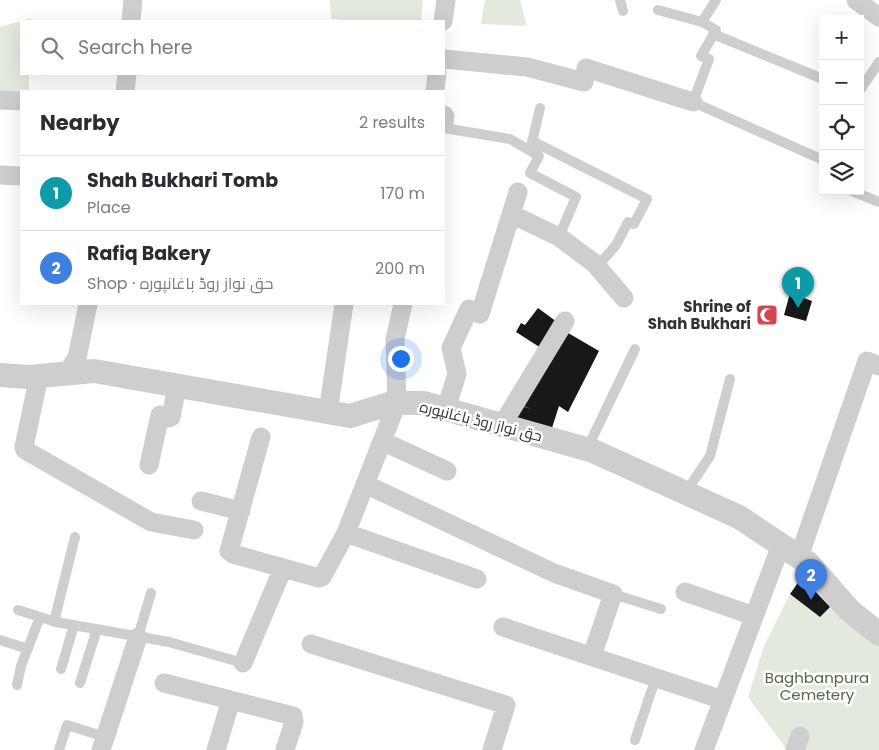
<!DOCTYPE html>
<meta charset="utf-8">
<style>
body{margin:0;font-family:Poppins,Cairo,sans-serif;background:#f2f2f3;color:#2b2b33}
.controls{position:absolute;right:15px;top:15px;display:grid;overflow:hidden;border-radius:0px;box-shadow:0 5px 20px #0002}
.controls button{width:45px;height:45px;display:grid;place-items:center;padding:0;border:0;border-bottom:1px solid #e1e1e2;background:#fff;color:#2b2b33;font:25px sans-serif}
.you{position:absolute;left:400px;top:358px;width:18px;height:18px;margin:-12px;border:4px solid #fff;border-radius:50%;background:#1a73e8;box-shadow:0 0 0 8px #1a73e833}
.badge{display:grid;place-items:center;width:32px;height:32px;border-radius:50%;background:#111827;color:#fff;font-size:16px;font-weight:700}
.pin{position:absolute;translate:-50% -41px;filter:drop-shadow(0 1px 2px #0008)}
.pin::after{content:'';position:absolute;top:26px;width:18px;height:15px;background:inherit;clip-path:polygon(0 0,100% 0,50% 100%)}
.list{margin:0;padding:0;list-style:none}
h2{display:flex;justify-content:space-between;align-items:center;height:65px;margin:0;padding:0 20px;font-size:21px}
h2 small{font-size:16px;font-weight:400;color:#7c7c81}
.list li{display:grid;grid-template-columns:32px 1fr auto;gap:15px;align-items:center;box-sizing:border-box;height:75px;padding:0 20px;border-top:1px solid #e1e1e2}
.list b{display:block;font-size:19px;white-space:nowrap}
.list p{margin:0;font-size:16px;white-space:nowrap;color:#7c7c81}
.list em{font-size:16px;font-style:normal;color:#7c7c81}
.icon{flex:none;width:28px;height:28px;fill:none;stroke:currentColor;stroke-width:2;stroke-linecap:round;stroke-linejoin:round}
.map{position:relative;flex:none;width:879px;height:750px;overflow:hidden}
.search{position:absolute;background:#fff;box-shadow:0 5px 20px #0002;left:20px;top:20px;width:425px;height:55px;display:flex;align-items:center;gap:12px;box-sizing:border-box;padding:0 18px;border-radius:0px;color:#7c7c81;font-size:19px}
.panel{position:absolute;background:#fff;box-shadow:0 5px 20px #0002;left:20px;top:90px;width:425px;height:215px;border-radius:0px}
.map>svg:first-child{display:block}
</style>
<div class="map">
<svg width="879" height="750" viewBox="0 0 879 750">
<rect width="100%" height="100%" fill="#fff"/>
<path fill="#e4e9de" d="M330,0H423L421,21H357L331,19Z
M485,0H520L527,26L481,24Z
M31,18V21H21V74H29V91H21V97L0,98V27Z
M790,594L820,617L830,607L879,646V750H787L748,697L764,646Z"/>
<path fill="#181818" d="M790,293L812,301L806,321L784,315Z
M538,308L557,322L541,348L516,332L521,323L525,325Z
M563,330L599,351L568,412L559,406L551,431L509,419L518,405L532,409L520,405Z
M802,577L830,607L820,617L790,594Z"/>
<g fill="none" stroke-linecap="round" stroke-linejoin="round">
<path stroke="#cecece" stroke-width="10" d="M620,0L623,11
M658,10L702,22L716,0
M702,22L716,30L701,56L709,59L693,102L823,160
M713,34L823,79
M860,90L879,62
M444,128L510,139L539,156L530,173L576,197L559,237
M532,141L647,199L634,224L628,222L616,245L597,267
M531,147L540,108
M852,191L879,202
M587,449L635,349
M686,492L710,456L730,379
M613,594L661,609
M18,610L56,622L169,642L243,663
M54,622L75,537
M138,637L151,593
M0,640L28,649
M61,669L74,625
M80,683L97,629
M17,685L21,666L40,617
M635,740L656,677
M59,750L67,725L105,737"/>
<path stroke="#cecece" stroke-width="19" d="M856,0L879,17
M131,21L133,0
M443,21L446,0
M444,59L527,67L584,82L586,68L693,102
M125,91L127,74
M435,91L437,74
M0,100L21,101
M444,115L445,116L444,123
M0,175L21,176
M511,214L559,237L594,263L624,298
M67,372L77,358L88,304
M39,376L24,447L25,450L151,522L194,530
M446,409L457,374L451,348L469,309L480,314L518,192
M328,412L344,304
M502,425L565,321
M261,437L229,551L233,554L319,578L322,577L346,533L397,403L395,339L403,304
M382,441L447,471
M149,465L160,415L169,418L171,417L177,386
M365,484L554,573L613,594L592,656
M201,501L241,511
M346,533L477,579
M799,557L867,361L879,366
M685,592L754,616
M503,627L723,700
M311,644L506,705L492,750
M243,663L283,568
M164,683L293,716L294,722L285,750
M101,750L138,637
M216,750L231,700
M704,750L781,545
M795,750L800,736"/>
<path stroke="#cecece" stroke-width="24" d="M0,375L29,377L94,371L350,416L392,403H424L593,451L739,517L808,563L849,610L879,634"/>
</g>
<defs>
<g id="mosque-square" transform="scale(1.125)"><rect x="-9" y="-9" width="18" height="18" rx="4" fill="#d44750" stroke="#fff"/><path d="M3.5-4.9A6 6 0 1 0 3.5 4.9A5 5 0 1 1 3.5-4.9Z" fill="#fff"/></g>
</defs>
<g fill-rule="evenodd">
<use href="#mosque-square" x="767" y="315"/>
</g>
<g text-anchor="middle" dominant-baseline="central" stroke-width="5" stroke-linejoin="round" paint-order="stroke">
<g font-size="15" font-weight="bold" fill="#313131" stroke="#fff" text-anchor="end">
<text x="751" y="306">Shrine of<tspan x="751" dy="17">Shah Bukhari</tspan></text>
</g>
<g font-size="15" fill="#313131" stroke="#fff">
<text transform="translate(481 421) rotate(14)">حق نواز روڈ باغانپورہ</text>
</g>
<g font-size="15" fill="#546842" stroke="#fff">
<text x="817" y="677">Baghbanpura<tspan x="817" dy="17">Cemetery</tspan></text>
</g>
</g>
</svg>
<div class="controls">
<button>+</button>
<button>−</button>
<button><svg class="icon" aria-label="locate" viewBox="0 0 24 24"><circle cx="12" cy="12" r="6"/><path d="M12 2v4M12 18v4M2 12h4M18 12h4"/></svg></button>
<button><svg class="icon" aria-label="layers" viewBox="0 0 24 24"><path d="M12 4l9 5-9 5-9-5zM3 14l9 5 9-5"/></svg></button>
</div>
<div class="you"></div>
<div class="pin badge" style="left:798px;top:308px;background:#0f9aa8">1</div>
<div class="pin badge" style="left:811px;top:600px;background:#3f7fe0">2</div>
<div class="search"><svg class="icon" aria-label="search" viewBox="0 0 24 24"><circle cx="10" cy="10" r="6"/><path d="M15 15l6 6"/></svg>Search here</div>
<section class="panel">
<h2>Nearby<small>2 results</small></h2>
<ul class="list">
<li><span class="badge" style="background:#0f9aa8">1</span><div><b>Shah Bukhari Tomb</b><p>Place</p></div><em>170 m</em></li>
<li><span class="badge" style="background:#3f7fe0">2</span><div><b>Rafiq Bakery</b><p>Shop · حق نواز روڈ باغانپورہ</p></div><em>200 m</em></li>
</ul>
</section>
</div>
